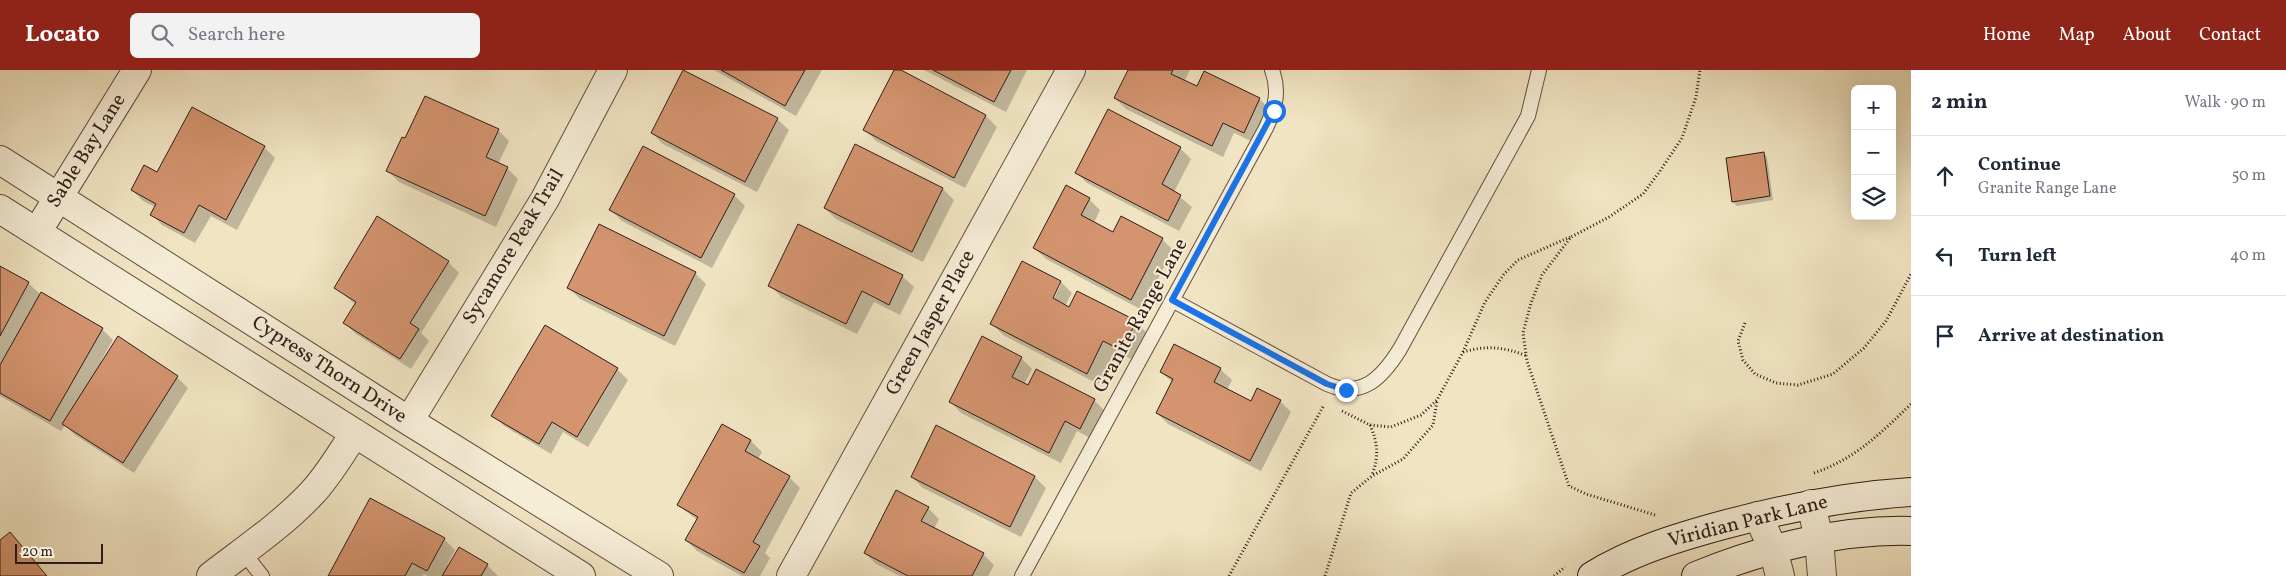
<!DOCTYPE html>
<meta charset="utf-8">
<style>
body{margin:0;font-family:Vollkorn,serif;background:#f2f2f3;color:#1f2937}
.controls{position:absolute;right:15px;top:15px;display:grid;overflow:hidden;border-radius:8px;box-shadow:0 5px 20px #0002}
.controls button{width:45px;height:45px;display:grid;place-items:center;padding:0;border:0;border-bottom:1px solid #e0e1e3;background:#fff;color:#1f2937;font:25px sans-serif}
.scale{position:absolute;left:15px;bottom:12px;width:88px;box-sizing:border-box;padding-left:5px;border:2px solid #2f1d17;border-top:0;font-size:14px;line-height:18px;white-space:nowrap;color:#2f1d17;-webkit-text-stroke:4px #f6edd7;paint-order:stroke}
.stop{position:absolute;width:15px;height:15px;margin:-11px;border:4px solid #1a73e8;border-radius:50%;background:#fff}
.stop.end{background:#1a73e8;border-color:#fff;box-shadow:0 1px 5px #0008}
.list{margin:0;padding:0;list-style:none}
h2{display:flex;justify-content:space-between;align-items:center;height:65px;margin:0;padding:0 20px;font-size:21px}
h2 small{font-size:16px;font-weight:400;color:#747a83}
.list li{display:grid;grid-template-columns:32px 1fr auto;gap:15px;align-items:center;box-sizing:border-box;height:80px;padding:0 20px;border-top:1px solid #e0e1e3}
.list b{display:block;font-size:19px;white-space:nowrap}
.list p{margin:0;font-size:16px;white-space:nowrap;color:#747a83}
.list em{font-size:16px;font-style:normal;color:#747a83}
.icon{flex:none;width:28px;height:28px;fill:none;stroke:currentColor;stroke-width:2;stroke-linecap:round;stroke-linejoin:round}
.map{position:relative;flex:none;width:1911px;height:506px;overflow:hidden}
header{display:flex;align-items:center;gap:30px;box-sizing:border-box;height:70px;padding:0 25px;background:#8f2418;color:#fff}
header strong{font-size:24px}
nav{display:flex;gap:28px;margin-inline-start:auto;font-size:18px}
.search{width:350px;height:45px;background:#f2f2f3;display:flex;align-items:center;gap:12px;box-sizing:border-box;padding:0 18px;border-radius:8px;color:#747a83;font-size:19px}
main{display:flex}
aside{flex:1;background:#fff}
.map>svg:first-child{display:block}
</style>
<header>
<strong>Locato</strong>
<div class="search"><svg class="icon" aria-label="search" viewBox="0 0 24 24"><circle cx="10" cy="10" r="6"/><path d="M15 15l6 6"/></svg>Search here</div>
<nav><a>Home</a><a>Map</a><a>About</a><a>Contact</a></nav>
</header>
<main>
<div class="map">
<svg width="1911" height="506" viewBox="0 0 1911 506">
<rect width="100%" height="100%" fill="#f1e4c2"/>
<filter id="stains"><feTurbulence type="fractalNoise" baseFrequency=".004" numOctaves="4"/><feColorMatrix values="0 0 0 0 .2 0 0 0 0 .09 0 0 0 0 .02 0 0 0 .5 -.17"/></filter>
<radialGradient id="worn" r=".72"><stop offset=".6" stop-color="#630" stop-opacity="0"/><stop offset="1" stop-color="#630" stop-opacity=".3"/></radialGradient>
<path fill="#0003" fill-rule="evenodd" d="M714,0H822L796,46Z
M896,0L986,46L997,57L965,118L876,71L865,60Z
M924,0H1027L1006,42Z
M1129,0H1190L1184,12L1197,18L1205,3L1259,29L1271,40L1255,73L1234,63L1223,87L1126,39L1115,28Z
M684,1L777,49L789,60L757,122L663,74L652,63Z
M498,60L509,71L498,94L507,98L518,109L496,157L399,112L388,101L406,70Z
M856,76L943,119L954,130L923,192L836,149L825,138Z
M264,77L275,88L237,160L211,146L195,173L162,155L151,144L155,137L143,131L132,120Z
M1180,78L1191,89L1174,122L1192,137L1179,161L1087,113L1076,102Z
M1763,83L1767,87L1773,130L1737,136L1733,132Z
M734,125L745,136L712,198L622,151L611,140Z
M1089,129L1100,140L1094,153L1113,163L1162,169L1173,180L1142,240L1046,189L1034,178Z
M448,192L459,203L421,263L429,271L411,299L356,264L345,253L356,235L335,217Z
M1023,193L1061,212L1072,223L1065,236L1136,252L1147,263L1133,290L1115,281L1098,314L1003,265L992,254ZM1058,214H1061L1051,234L1049,233Z
M0,197L28,213L41,225L102,259L113,270L101,291L177,307L188,318L134,403L75,365L65,355L61,361L0,326Z
M695,203L706,214L675,276L580,229L569,218Z
M902,206L914,217L900,245L874,232L857,264L781,227L770,215Z
M1021,288L1032,299L1024,315L1094,330L1105,341L1092,369L1077,361L1061,393L961,343L950,331Z
M617,299L628,310L588,377L563,362L551,384L504,356L493,345Z
M1220,299L1232,310L1227,320L1252,332L1280,331L1291,342L1261,401L1168,354L1157,343L1173,313L1161,302Z
M722,355L751,371L762,382L758,389L789,407L800,418L765,483L770,488L760,506H742L697,481L686,470L697,450L678,435Z
M937,357L1035,407L1046,418L1021,467L923,418L912,407Z
M928,438L939,449L934,459L983,484L994,495L988,506H900L876,494L865,483Z
M444,469L455,480L447,495H487L498,506H428L424,504L422,506H329Z"/>
<path fill="#d3946f" stroke="#2f1d17" d="M683,0L778,48L745,112L651,63Z
M721,0H805L785,36Z
M894,0H901L986,45L954,108L863,60Z
M933,0H1011L994,32Z
M1128,0H1173L1171,4L1197,16L1204,1L1260,28L1244,63L1223,53L1212,76L1114,28Z
M425,26L499,59L486,87L508,97L485,146L386,101L402,67L405,68Z
M192,37L265,76L226,150L199,135L184,163L150,145L156,134L131,120L144,95L157,102Z
M1108,39L1181,77L1162,114L1181,125L1168,151L1075,103Z
M855,74L943,118L912,182L824,138Z
M643,76L735,124L701,188L609,140Z
M1764,82L1770,126L1732,132L1726,88Z
M1066,115L1090,128L1081,145L1113,162L1121,146L1163,168L1131,230L1033,178Z
M377,146L449,191L410,253L419,259L400,289L343,253L356,232L334,218Z
M599,154L696,202L664,266L567,218Z
M798,154L903,205L889,235L862,221L846,254L768,216Z
M1022,191L1061,211L1053,228L1069,237L1077,221L1137,251L1121,280L1103,271L1087,304L990,254Z
M0,196L29,212L0,266Z
M41,222L103,258L50,351L0,323V295Z
M545,255L618,298L577,367L552,352L539,374L491,346Z
M118,266L178,306L123,393L62,354Z
M982,266L1022,287L1012,307L1028,315L1036,299L1095,329L1080,359L1065,351L1049,383L949,332Z
M1174,274L1221,298L1214,312L1251,331L1257,318L1281,330L1250,391L1156,343L1173,309L1160,302Z
M722,354L751,370L745,381L790,406L753,472L760,476L744,503L685,470L698,447L677,435Z
M936,355L1035,406L1010,457L911,407Z
M896,420L929,437L921,451L984,483L972,506H908L864,483Z
M370,428L445,468L427,501L412,493L405,506H328Z
M10,462L47,506H0V470Z
M459,477L488,494L481,506H442Z"/>
<g fill="none" stroke-linecap="round" stroke-linejoin="round">
<g stroke="#604f42" stroke-width="16">
<path id="lane" d="M1172,230L1327,314C1362,329 1382,308 1400,279L1528,46L1539,0
M243,482L262,506
M1022,506L1266,58C1275,39 1280,21 1272,0"/>
</g>
<g stroke="#604f42" stroke-width="30">
<path id="street" d="M0,90L409,351L659,506
M0,139L581,506
M37,162L137,0
M409,351L545,129L613,0
M1811,434L1819,469L1822,506
M1758,446L1773,479L1780,506
M211,506C246,479 282,455 312,423C329,405 341,383 355,363
M791,506L1071,0"/>
</g>
<g stroke="#2f1d17" stroke-width="30">
<path id="secondary" d="M1592,506C1632,481 1679,467 1723,455C1786,438 1847,426 1911,422
M1696,506C1761,479 1840,459 1911,461"/>
</g>
<path stroke="#2f1d17" stroke-width="3" stroke-dasharray="1 2.5" stroke-linecap="butt" d="M1745,253L1738,271L1743,290L1755,304L1776,313L1798,315L1833,304L1864,278L1886,251L1911,204
M1463,282C1487,275 1504,277 1527,286
M1342,341L1370,355L1391,357L1421,345L1437,330L1463,282L1485,232L1504,204L1518,190L1570,167
M1370,355C1378,373 1379,387 1372,405
M1814,403C1855,389 1881,363 1911,334
M1655,445L1586,424L1569,416L1527,291L1523,263L1531,233L1542,205L1571,167L1609,147L1643,124L1660,101L1682,68L1696,27L1700,0
M1229,506L1324,335
M1325,506L1351,423L1372,406L1403,389L1433,355L1437,331
M1554,506L1565,497"/>
<use href="#lane" stroke="#f6edd7" stroke-width="14"/>
<use href="#street" stroke="#f6edd7" stroke-width="28"/>
<use href="#secondary" stroke="#f6edd7" stroke-width="28"/>
</g>
<g fill="none" stroke-linecap="round" stroke-linejoin="round">
<path stroke="#1a73e8" stroke-width="6" d="M1274,41L1172,230L1327,314L1346,320"/>
</g>
<g text-anchor="middle" dominant-baseline="central" stroke-width="4" stroke-linejoin="round" paint-order="stroke">
<g font-size="20" fill="#2f1d17" stroke="#f6edd7">
<text transform="translate(87 81) rotate(-58)">Sable Bay Lane</text>
<text transform="translate(514 177) rotate(-59)">Sycamore Peak Trail</text>
<text transform="translate(1141 246) rotate(-61)">Granite Range Lane</text>
<text transform="translate(931 253) rotate(-61)">Green Jasper Place</text>
<text transform="translate(329 300) rotate(33)">Cypress Thorn Drive</text>
<text transform="translate(1748 452) rotate(-14)">Viridian Park Lane</text>
</g>
</g>
<rect width="100%" height="100%" filter="url(#stains)"/>
<rect width="100%" height="100%" fill="url(#worn)"/>
</svg>
<div class="controls">
<button>+</button>
<button>−</button>
<button><svg class="icon" aria-label="layers" viewBox="0 0 24 24"><path d="M12 4l9 5-9 5-9-5zM3 14l9 5 9-5"/></svg></button>
</div>
<div class="scale">20 m</div>
<div class="stop" style="left:1274px;top:41px"></div>
<div class="stop end" style="left:1346px;top:320px"></div>
</div>
<aside>
<h2>2 min<small>Walk · 90 m</small></h2>
<ul class="list">
<li><svg class="icon" aria-label="ahead" viewBox="0 0 24 24"><path d="M12 20V5M6 11l6-6 6 6"/></svg><div><b>Continue</b><p>Granite Range Lane</p></div><em>50 m</em></li>
<li><svg class="icon" aria-label="left" viewBox="0 0 24 24"><path d="M17 20v-9H6M10 6l-5 5 5 5"/></svg><div><b>Turn left</b></div><em>40 m</em></li>
<li><svg class="icon" aria-label="arrive" viewBox="0 0 24 24"><path d="M6 21V4h12l-3 4 3 4H6"/></svg><div><b>Arrive at destination</b></div></li>
</ul>
</aside>
</main>
